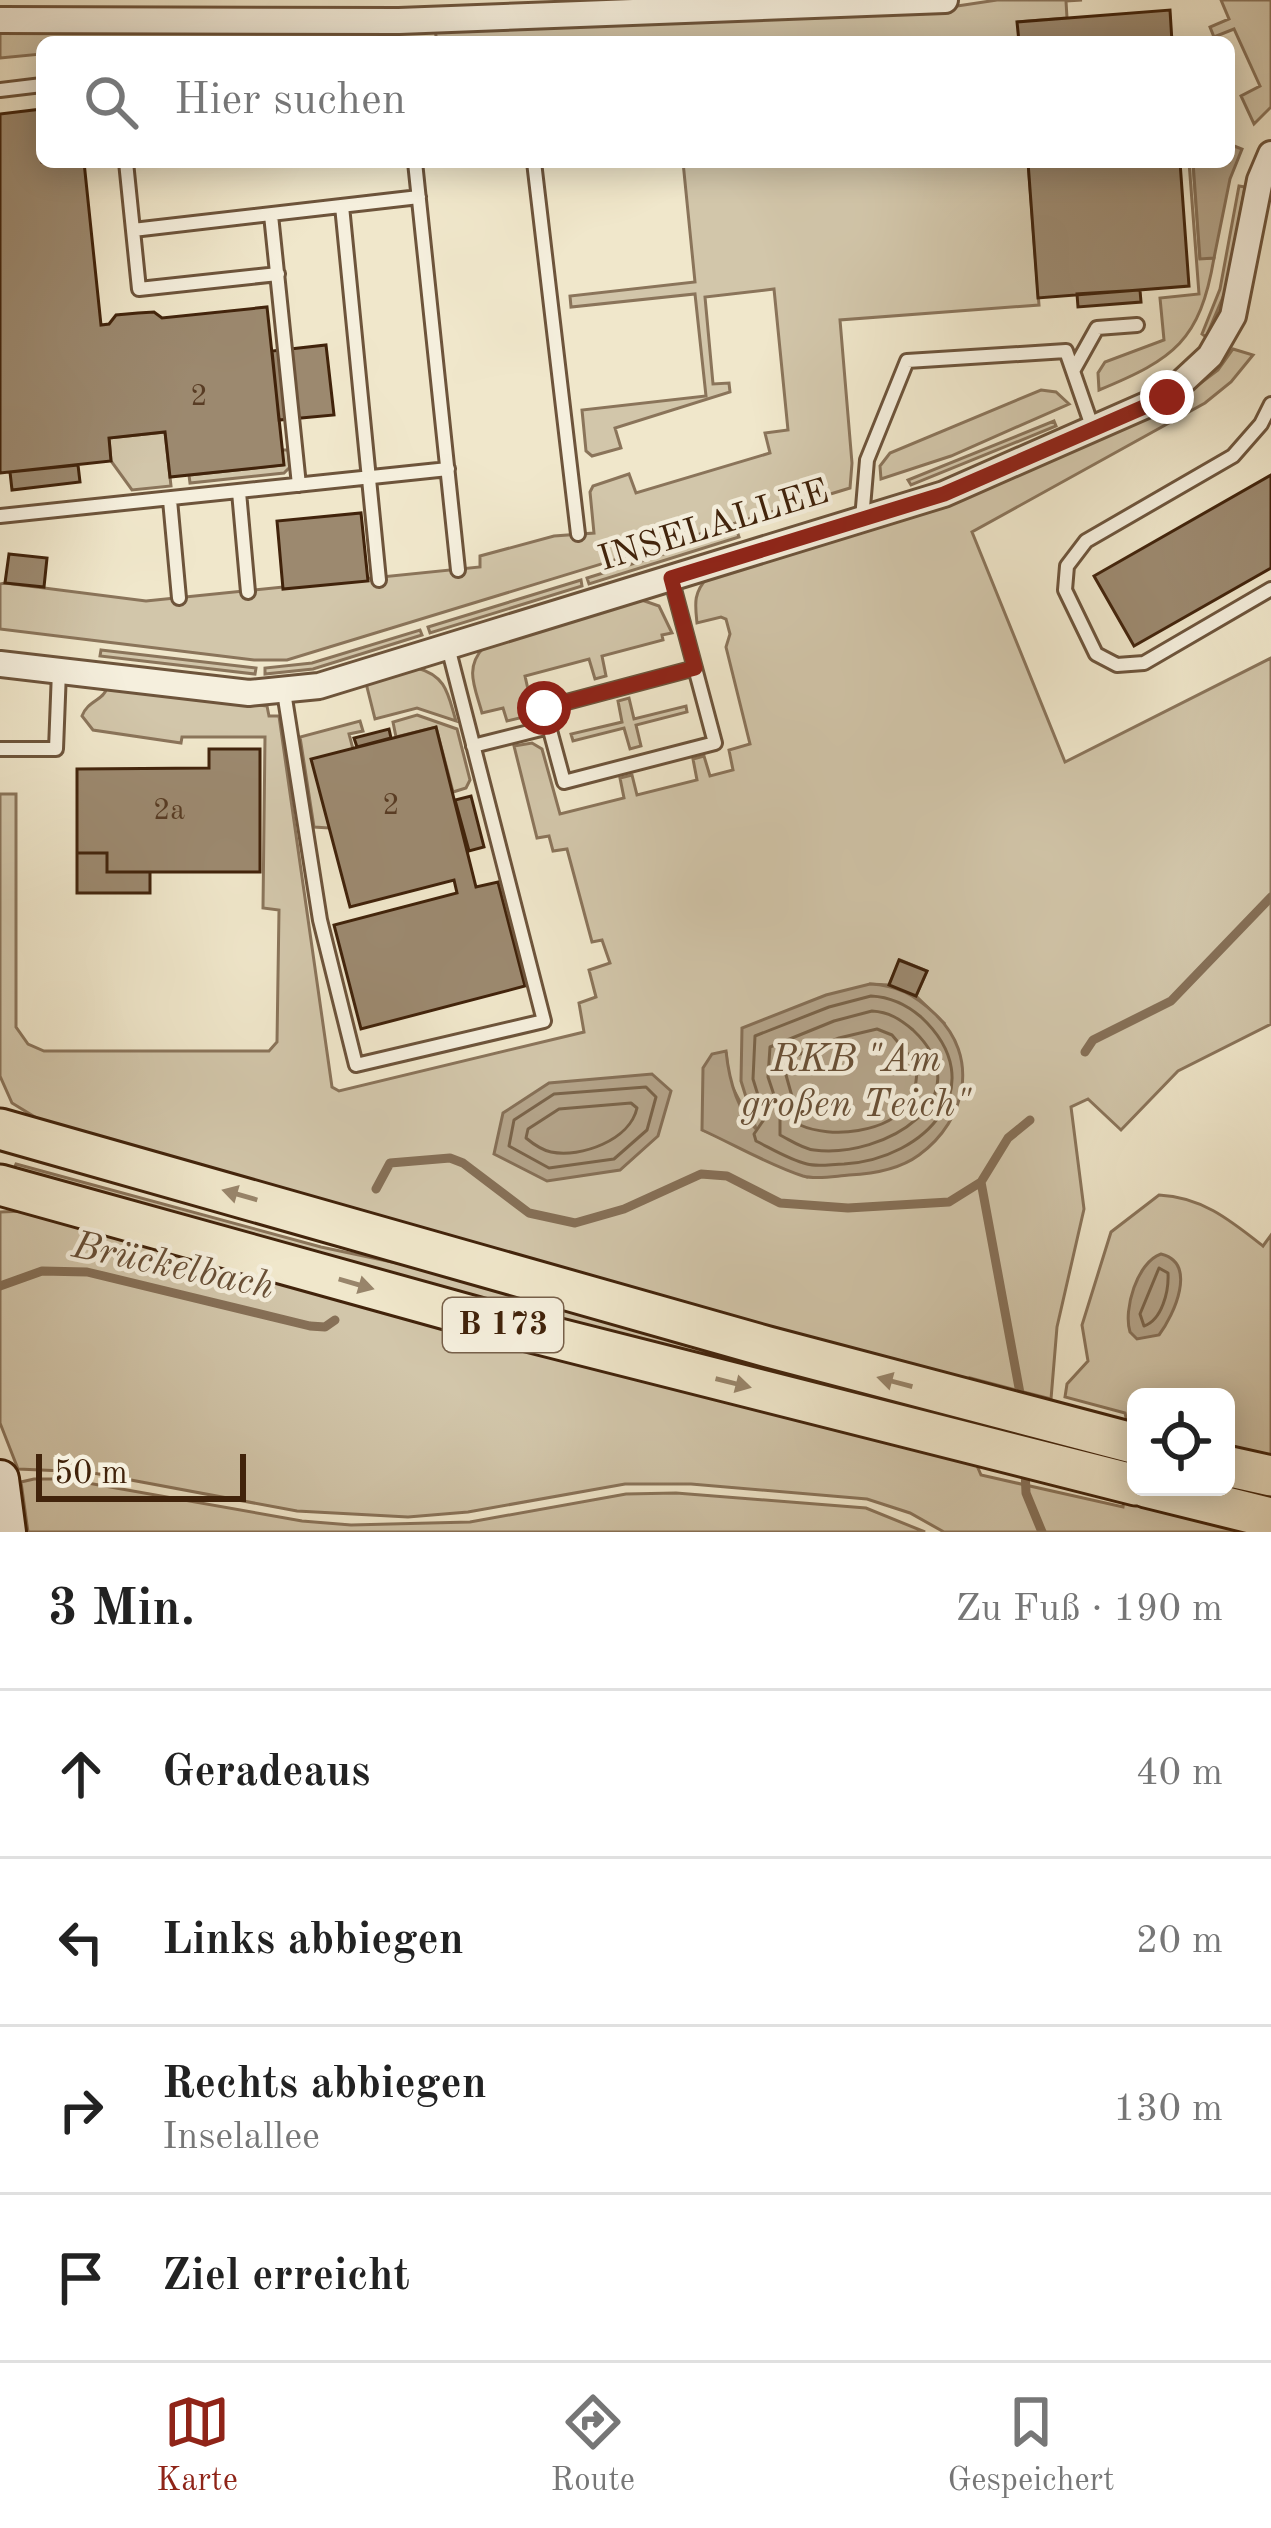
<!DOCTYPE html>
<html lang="de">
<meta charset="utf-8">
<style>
body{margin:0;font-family:"Old Standard TT",serif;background:#f6f6f6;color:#222}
.controls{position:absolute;right:36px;bottom:36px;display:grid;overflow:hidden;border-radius:18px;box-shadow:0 6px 30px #0003}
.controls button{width:108px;height:108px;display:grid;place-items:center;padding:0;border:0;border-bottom:3px solid #e0e0e0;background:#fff;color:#222;font:60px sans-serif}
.scale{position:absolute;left:36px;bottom:30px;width:210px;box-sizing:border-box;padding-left:12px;border:6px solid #41230b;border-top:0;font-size:33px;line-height:42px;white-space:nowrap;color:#41230b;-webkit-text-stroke:9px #f5efdd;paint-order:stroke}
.stop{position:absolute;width:36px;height:36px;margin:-27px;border:9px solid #8f2418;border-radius:50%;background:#fff}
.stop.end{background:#8f2418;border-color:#fff;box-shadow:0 3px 12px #0008}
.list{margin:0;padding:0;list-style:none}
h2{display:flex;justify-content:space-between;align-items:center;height:156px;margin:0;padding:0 48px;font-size:51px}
h2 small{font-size:39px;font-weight:400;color:#767676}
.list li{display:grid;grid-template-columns:78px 1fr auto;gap:36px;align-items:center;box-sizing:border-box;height:168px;padding:0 48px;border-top:3px solid #e0e0e0}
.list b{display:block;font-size:45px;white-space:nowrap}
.list p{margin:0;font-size:39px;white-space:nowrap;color:#767676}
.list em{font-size:39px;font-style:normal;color:#767676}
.icon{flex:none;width:66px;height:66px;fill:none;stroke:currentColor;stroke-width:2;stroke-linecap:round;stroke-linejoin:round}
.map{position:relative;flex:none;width:1271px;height:1532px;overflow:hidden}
.search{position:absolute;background:#fff;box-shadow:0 6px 30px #0003;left:36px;right:36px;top:36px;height:132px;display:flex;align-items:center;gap:30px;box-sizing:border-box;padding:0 42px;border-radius:18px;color:#767676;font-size:45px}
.sheet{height:828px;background:#fff}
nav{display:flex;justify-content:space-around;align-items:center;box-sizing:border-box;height:168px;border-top:3px solid #e0e0e0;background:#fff;font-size:33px;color:#767676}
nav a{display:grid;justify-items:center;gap:6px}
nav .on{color:#8f2418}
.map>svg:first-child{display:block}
</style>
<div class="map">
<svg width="1271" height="1532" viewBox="0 0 1271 1532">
<rect width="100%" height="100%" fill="#f0e7cb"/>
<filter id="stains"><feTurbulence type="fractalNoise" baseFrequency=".00167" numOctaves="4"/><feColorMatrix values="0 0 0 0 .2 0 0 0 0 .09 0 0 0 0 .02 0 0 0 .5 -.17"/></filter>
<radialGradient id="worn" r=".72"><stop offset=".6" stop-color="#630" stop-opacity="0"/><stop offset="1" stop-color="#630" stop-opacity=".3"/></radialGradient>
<path fill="#d2c6aa" stroke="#8a745a" stroke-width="3" fill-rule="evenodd" d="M997,0H1082L1066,1L1067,18L1018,22L1019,42H437L435,30L944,8Z
M1221,0H1271V107L1254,124L1241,96L1260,86L1234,29L1214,37L1210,27L1229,19Z
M0,31L379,32V42H42V54L0,58Z
M683,162H1028L1039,305L840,320L852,463L850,488L287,660H254L0,629V584L5,583L146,601L480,567V556L554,536L594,533L590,492L593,486L629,474L636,493L770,453L765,433L788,430L774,289L705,297L713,384L729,383L730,392L615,428L621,448L592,456L586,451L582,410L706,396L695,294L571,307L570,296L695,282Z
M1189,162H1193L1200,258H1214C1200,341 1174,359 1099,390L1098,373L1105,362L1164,340L1160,298L1199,294Z
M1239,186L1245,187L1226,290L1206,337L1202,334L1220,289Z
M1233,349L1253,355L1231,382L1205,403L972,532L1065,762L1271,658V1024L1178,1071L1121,1130L1088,1099L1071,1107L1084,1209L1057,1327L1051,1399L970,1378L969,1386L48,1125L12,1103L0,1076V794H16V1027L28,1044L44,1051H269L277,1042L279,910L263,908L265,737H182L181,743L93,730L82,716C87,701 104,700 107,688L267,706L269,716H279L332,1087L339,1091L584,1032L579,1003L596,997L589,970L610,963L602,940L592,942L567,849L553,851L549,836L537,838L514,746L532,743L542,749L560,814L624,798L620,778L632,775L637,795L697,780L693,759L704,756L710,776L733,770L729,750L750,744L726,647L730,634L726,619L721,617L697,623C695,604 693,593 708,577L1168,408L1218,370ZM900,960L927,971L916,996L944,1023L807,1177L703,1130L726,1052L729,1081L757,1134L753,1117L870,984L889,985Z
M1041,390L1056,392L1069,404L951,456L881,479L880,466L890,453Z
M1054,421L1056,426L911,485L908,480Z
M165,432L171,486L132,490L111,461L109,438Z
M282,450H288L290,467L284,473L190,483L189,475L283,465Z
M737,531L739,537L589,584L587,578Z
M581,580L582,586L430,633L428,627Z
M636,598L659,606L672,633L662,635L663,640L602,656L606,676L595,679L589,659L525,676L532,707L524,717L507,721L503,708L482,713C475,687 464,668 484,647Z
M420,630L422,635L313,669L265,674V668L312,663Z
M101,650L256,668L255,674L100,656Z
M417,668C447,676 448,695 456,721L417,708L375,719L366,683Z
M629,698L634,719L686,706L687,712L636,725L641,746L630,749L624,728L573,741L571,734L622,722L618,701Z
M417,715L457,729L470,780L466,788L453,792L436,727L396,737L393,722Z
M360,721L363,731L349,734L353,749L329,828L314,827L300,737Z
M16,1164L321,1247L425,1269L1008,1428L1009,1438L588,1330L14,1169Z
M1159,1195C1202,1197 1230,1220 1263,1246L1271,1235V1461L1226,1450V1397H1136V1428L1128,1426L1125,1413L1065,1397L1067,1384L1088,1361L1082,1325L1111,1232Z
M25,1211L975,1461L981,1475L1123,1507L1124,1500L1260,1532H944L910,1513L867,1499L691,1484H625L468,1512L408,1517L297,1511L88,1472L18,1469L0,1423V1212Z
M34,1479H65L302,1521L351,1525L470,1522L626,1494L676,1493L866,1508L925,1532H28L21,1482Z"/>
<path fill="#b4a48a" stroke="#867057" stroke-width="3" d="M1229,144L1242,149L1230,179L1214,258L1200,259L1193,162H1229Z
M870,984C897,985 915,995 935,1014C980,1056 967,1120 919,1155C900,1169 871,1174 849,1175C835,1176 817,1180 803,1176C769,1165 735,1145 702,1130L703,1068L712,1054L726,1051C729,1080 737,1109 756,1129L741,1081L742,1028L826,995Z
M652,1074L671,1091L658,1136L620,1170L547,1181L494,1154L503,1113L549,1083Z
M1161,1254C1198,1263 1174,1315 1159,1335L1137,1339L1130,1332C1123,1310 1137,1262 1161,1254Z"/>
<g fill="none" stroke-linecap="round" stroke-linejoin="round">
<path stroke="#7a644a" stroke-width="3" d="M871,996C891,997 906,1004 921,1017C994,1085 926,1159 844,1164C832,1164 818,1167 807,1164C790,1160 772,1149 756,1141L754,1134L765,1118L753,1079L755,1036L829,1007Z
M872,1011C889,1012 900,1019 913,1030C985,1098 884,1159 814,1150C803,1149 790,1140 780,1135V1113L768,1077L770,1047L834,1021Z
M877,1029L892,1035L917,1065C917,1077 916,1092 909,1103C888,1133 831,1139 800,1125L786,1075L788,1059L839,1038Z
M646,1087L656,1097L647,1130L614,1159L549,1168L509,1146L514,1120L554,1094Z
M631,1103L637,1108C630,1140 581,1158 551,1152C542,1150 532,1143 526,1138L528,1129L559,1109Z
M1159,1268L1168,1273C1169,1291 1162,1320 1144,1326L1140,1314Z"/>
<path stroke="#867057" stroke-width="9" d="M1085,1052L1093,1040L1171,1001L1271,897
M981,1182L1022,1404
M376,1189L390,1163L450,1158L463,1163L529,1213L575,1223L624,1209L701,1174L727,1176L780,1203L848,1208L949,1202L981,1182L1008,1138L1030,1120
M0,1286L42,1271L87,1272L310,1326L325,1327L335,1320
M1025,1469L1026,1493L1042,1532"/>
</g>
<path fill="#9c896f" stroke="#41230b" stroke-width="3" d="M1170,10L1172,42H1019L1017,22Z
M42,109V162H84L101,325L109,324L116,315L138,313L154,312L162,318L267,307L284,465L170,477L165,432L109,438L111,461L0,473V114Z
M1028,162H1180L1189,286L1038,298Z
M1140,290L1141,302L1078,307L1077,294Z
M326,345L334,415L279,420L272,351Z
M78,465L80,482L12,490L10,472Z
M1271,475V568L1134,646L1094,576Z
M361,513L368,581L283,589L277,521Z
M9,554L47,558L44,587L5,583Z
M436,727L476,887L498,882L525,986L361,1029L334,925L457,893L454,880L350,907L311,759Z
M389,729L391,738L357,747L354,738Z
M209,749H260V872H107V853H77V769L209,768Z
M471,796L484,847L469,851L455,800Z
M77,853H107V872H150V893H77Z
M899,960L927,971L916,996L889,985Z"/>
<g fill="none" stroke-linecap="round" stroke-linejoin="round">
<g stroke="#6d543b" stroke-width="18">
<path id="lane" d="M0,90L42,85
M126,162L139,289L278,274
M415,162L458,570
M534,162L578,534
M342,206L379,580
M271,215L299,485
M133,230L419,197
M1073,371L1097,328L1137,325
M1271,404L1261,424L1233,456L1086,541L1067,566L1065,590L1096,654L1117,665L1144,663L1271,589
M239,492L248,592
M170,500L179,598
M0,516L448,469
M862,519L867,460L907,361L1066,351L1093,429
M671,578L715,743L564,782L544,708L695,668
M284,692L320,920L356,1065L544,1021L448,647
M473,746L549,727
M0,749H56L59,671"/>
</g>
<g stroke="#6d543b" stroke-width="30">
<path id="street" d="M0,20L399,21L945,0
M0,664L249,693L319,686L944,494L1167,396L1210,356L1233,316L1260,180L1271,154"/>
</g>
<g stroke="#41230b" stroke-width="42">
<path id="secondary" d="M0,1479L7,1532"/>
</g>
<g stroke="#41230b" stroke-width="45">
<path id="primary" d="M0,1129L768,1347L1136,1444
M0,1185L504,1325L1136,1485
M1226,1466L1271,1476
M1146,1487L1271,1518"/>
</g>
<use href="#lane" stroke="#f5efdd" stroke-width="12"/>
<use href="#street" stroke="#f5efdd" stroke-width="24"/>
<use href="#secondary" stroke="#f5efdd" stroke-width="36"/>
<use href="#primary" stroke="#f0e7cb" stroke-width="39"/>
</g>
<defs><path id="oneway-solid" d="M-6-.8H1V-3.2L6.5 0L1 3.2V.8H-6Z" transform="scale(3)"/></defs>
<g fill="#98856b">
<use href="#oneway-solid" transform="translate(240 1195) rotate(-164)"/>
<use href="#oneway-solid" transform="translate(356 1284) rotate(16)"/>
<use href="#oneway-solid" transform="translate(895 1382) rotate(-165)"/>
<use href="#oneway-solid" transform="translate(733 1383) rotate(14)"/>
</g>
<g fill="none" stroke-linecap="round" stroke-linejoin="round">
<path stroke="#8f2418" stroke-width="15" d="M544,708L695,668L671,578L944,494L1167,397"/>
</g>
<g text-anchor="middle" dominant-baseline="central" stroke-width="9" stroke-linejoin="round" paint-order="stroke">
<g font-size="30" fill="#583c24">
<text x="199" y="397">2</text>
<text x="391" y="806">2</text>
<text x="169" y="811">2a</text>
</g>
<rect fill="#f5efdd" stroke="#77604a" stroke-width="3" x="443" y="1298" width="120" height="54" rx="9"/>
<g font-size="33" font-weight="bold" fill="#41230b">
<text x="503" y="1325">B 173</text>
</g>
<g font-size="36" fill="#41230b" stroke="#f5efdd">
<text transform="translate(714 527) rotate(-17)">INSELALLEE</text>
</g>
<g font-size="39" font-style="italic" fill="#695037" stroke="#f5efdd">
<text x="856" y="1060">RKB "Am<tspan x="856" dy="45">großen Teich"</tspan></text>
<text transform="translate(173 1267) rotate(12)">Brückelbach</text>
</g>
</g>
<rect width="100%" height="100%" filter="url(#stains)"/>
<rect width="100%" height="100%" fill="url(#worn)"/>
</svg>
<div class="controls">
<button><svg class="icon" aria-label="locate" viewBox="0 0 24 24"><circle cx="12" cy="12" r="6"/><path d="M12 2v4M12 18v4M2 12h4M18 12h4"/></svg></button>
</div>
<div class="scale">50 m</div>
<div class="stop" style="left:544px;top:708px"></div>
<div class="stop end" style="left:1167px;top:397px"></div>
<div class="search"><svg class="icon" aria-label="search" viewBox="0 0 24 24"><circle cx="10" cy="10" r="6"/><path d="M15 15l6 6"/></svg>Hier suchen</div>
</div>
<section class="sheet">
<h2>3 Min.<small>Zu Fuß · 190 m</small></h2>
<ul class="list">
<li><svg class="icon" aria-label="ahead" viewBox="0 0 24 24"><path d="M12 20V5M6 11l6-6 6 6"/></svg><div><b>Geradeaus</b></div><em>40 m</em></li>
<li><svg class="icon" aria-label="left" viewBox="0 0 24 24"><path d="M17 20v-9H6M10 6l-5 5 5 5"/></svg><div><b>Links abbiegen</b></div><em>20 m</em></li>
<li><svg class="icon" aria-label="right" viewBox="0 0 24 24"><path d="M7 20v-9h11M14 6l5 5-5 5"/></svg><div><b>Rechts abbiegen</b><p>Inselallee</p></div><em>130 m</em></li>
<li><svg class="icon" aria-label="arrive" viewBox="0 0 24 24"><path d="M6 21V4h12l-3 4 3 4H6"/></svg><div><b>Ziel erreicht</b></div></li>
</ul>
</section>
<nav>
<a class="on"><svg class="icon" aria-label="map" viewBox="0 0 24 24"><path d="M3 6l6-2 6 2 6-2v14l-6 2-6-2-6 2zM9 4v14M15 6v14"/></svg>Karte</a>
<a><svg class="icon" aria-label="directions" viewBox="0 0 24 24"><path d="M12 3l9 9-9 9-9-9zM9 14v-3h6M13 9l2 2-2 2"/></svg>Route</a>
<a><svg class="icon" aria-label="saved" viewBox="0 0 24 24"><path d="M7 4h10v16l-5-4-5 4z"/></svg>Gespeichert</a>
</nav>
